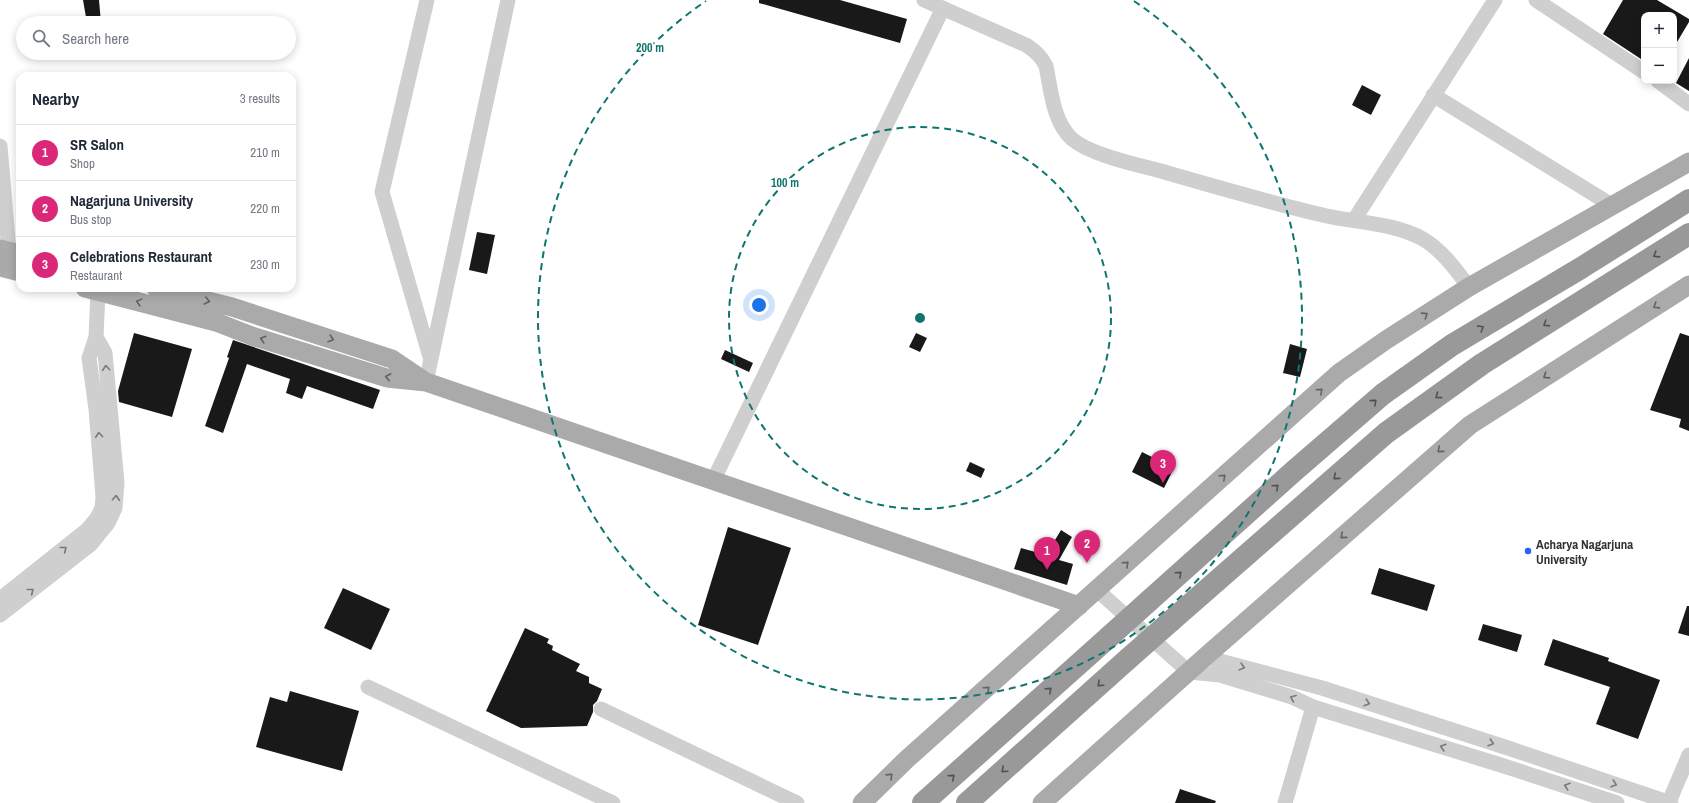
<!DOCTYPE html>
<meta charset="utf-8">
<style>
body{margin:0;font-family:"Archivo Narrow",sans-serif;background:#f2f2f3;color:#1f2937}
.controls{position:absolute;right:12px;top:12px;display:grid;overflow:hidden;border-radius:8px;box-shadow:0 2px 10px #0003}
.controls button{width:36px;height:36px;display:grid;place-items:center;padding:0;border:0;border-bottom:1px solid #e0e1e3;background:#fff;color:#1f2937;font:20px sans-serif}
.you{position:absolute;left:759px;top:305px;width:14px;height:14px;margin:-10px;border:3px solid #fff;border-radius:50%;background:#1a73e8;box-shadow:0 0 0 6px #1a73e833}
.badge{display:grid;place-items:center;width:26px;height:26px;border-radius:50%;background:#db2777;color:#fff;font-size:13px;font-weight:700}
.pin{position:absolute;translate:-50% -33px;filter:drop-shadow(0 1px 2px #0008)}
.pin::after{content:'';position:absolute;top:21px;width:14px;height:12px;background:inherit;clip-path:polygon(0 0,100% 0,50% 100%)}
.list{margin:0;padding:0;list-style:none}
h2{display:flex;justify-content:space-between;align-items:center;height:52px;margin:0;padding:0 16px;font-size:17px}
h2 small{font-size:13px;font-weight:400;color:#747a83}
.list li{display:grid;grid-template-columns:26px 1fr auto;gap:12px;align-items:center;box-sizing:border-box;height:56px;padding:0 16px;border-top:1px solid #e0e1e3}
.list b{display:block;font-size:15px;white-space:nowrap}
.list p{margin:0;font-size:13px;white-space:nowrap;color:#747a83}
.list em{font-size:13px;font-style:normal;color:#747a83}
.icon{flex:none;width:22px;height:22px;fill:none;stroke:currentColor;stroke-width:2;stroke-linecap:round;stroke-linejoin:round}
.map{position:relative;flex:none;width:1689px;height:803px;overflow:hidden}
.search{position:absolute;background:#fff;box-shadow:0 2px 10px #0003;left:16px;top:16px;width:280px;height:44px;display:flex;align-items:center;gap:10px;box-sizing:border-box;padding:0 14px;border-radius:22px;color:#747a83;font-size:15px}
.panel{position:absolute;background:#fff;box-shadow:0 2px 10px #0003;left:16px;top:72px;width:280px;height:220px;border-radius:12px}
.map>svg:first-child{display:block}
</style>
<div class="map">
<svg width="1689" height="803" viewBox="0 0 1689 803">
<rect width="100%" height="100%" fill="#fff"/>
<path fill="#191919" d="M83,0H99L101,23H87Z
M759,0H840L907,19L900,43L759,3Z
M1623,0H1657L1689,19V22L1674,47V15H1644V61L1603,34Z
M1689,58V91L1676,83Z
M1362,85L1381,95L1371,115L1352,105Z
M477,232L495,235L487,274L469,270Z
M134,333L192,349L172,417L119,402L118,391Z
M916,333L927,338L920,352L909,347Z
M1680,333L1689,336V431L1679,427L1681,419L1650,410Z
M233,340L380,390L373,409L307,386L302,399L286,393L290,379L247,364L223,433L205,426L229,358L227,357Z
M1290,344L1307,349L1300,377L1283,373Z
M725,350L753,363L749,372L721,359Z
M1142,452L1174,468L1164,488L1132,472Z
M970,462L985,469L981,478L966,471Z
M728,527L791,548L758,645L698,625Z
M1061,530L1072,537L1059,560L1073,564L1067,585L1014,569L1021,548L1046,555Z
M1379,568L1435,585L1427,611L1371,594Z
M343,588L390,609L371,650L324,628Z
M1687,606H1689V636L1678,633Z
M1483,624L1522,635L1517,652L1478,640Z
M525,628L549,639L547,643L553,646L552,650L580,664L576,671L589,677V683L602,689L597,701L593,705V712L587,726L521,728L486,711Z
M1553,639L1609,658L1608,661L1660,680L1638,739L1596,724L1610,687L1544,665Z
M290,691L359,711L342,771L256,747L270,697L287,702Z
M1180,789L1216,801L1215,803H1175Z"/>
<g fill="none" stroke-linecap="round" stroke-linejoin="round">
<path stroke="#cfcfcf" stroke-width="15" d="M427,0L382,192L430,357
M924,0L1026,45C1035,51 1041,56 1046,66C1051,90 1053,122 1072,139C1089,154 1134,164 1157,170C1213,186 1270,203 1327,216C1359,223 1394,223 1423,239C1442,250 1456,270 1469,287
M1536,0L1644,72
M1658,81L1689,104
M1433,95L1613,206
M0,146L9,252
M1354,220L1495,0
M426,382L508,0
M713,481L943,8
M1097,590L1189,672L1220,675L1292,697L1313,707L1504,766L1617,803
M0,599L87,530L97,518L102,508L103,497L96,409L89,358L96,337L98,291
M0,615L91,544L108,523L115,508L117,483L105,353L96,337
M1205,657L1322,688L1508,748L1671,803
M368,687L613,803
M601,709L797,803
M1669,802L1689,755
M1285,803L1313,707"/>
<path stroke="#aaa" stroke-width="19" d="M0,249L20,254
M0,267L20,272
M85,288L216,322L252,336L387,378L426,382L1079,606
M156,288L232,307L392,359L423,380
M862,803L907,759L1339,373L1386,340L1469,287L1689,162
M1042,803L1205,657L1470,425L1689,285"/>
<path stroke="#999" stroke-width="22" d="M1150,600L1294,471L1383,394L1452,345L1581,268L1689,200
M1171,621L1386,433L1482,364L1689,234
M923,803L1110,636
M967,803L1129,658"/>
<path stroke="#999" stroke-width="22" d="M1110,636L1150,600
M1129,658L1171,621"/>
</g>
<defs><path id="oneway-chevron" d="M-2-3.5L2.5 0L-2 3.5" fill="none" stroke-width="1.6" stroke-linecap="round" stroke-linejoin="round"/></defs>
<g stroke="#515151">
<use href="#oneway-chevron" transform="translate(1656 255) rotate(148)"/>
<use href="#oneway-chevron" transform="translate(1546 324) rotate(148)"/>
<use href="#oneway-chevron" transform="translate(1481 328) rotate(-31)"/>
<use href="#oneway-chevron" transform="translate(1438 396) rotate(144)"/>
<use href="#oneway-chevron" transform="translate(1374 402) rotate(-41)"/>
<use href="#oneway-chevron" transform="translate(1336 477) rotate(139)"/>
<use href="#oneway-chevron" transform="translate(1276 487) rotate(-42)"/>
<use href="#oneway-chevron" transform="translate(1179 574) rotate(-42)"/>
<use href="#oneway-chevron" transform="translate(1100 684) rotate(138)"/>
<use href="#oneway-chevron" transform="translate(1049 690) rotate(-42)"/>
<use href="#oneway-chevron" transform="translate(1004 770) rotate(138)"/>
<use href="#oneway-chevron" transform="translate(952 777) rotate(-42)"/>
</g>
<g stroke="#626262">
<use href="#oneway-chevron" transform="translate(207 301) rotate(14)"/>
<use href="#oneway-chevron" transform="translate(139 302) rotate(-165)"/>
<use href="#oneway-chevron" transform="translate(1656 306) rotate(148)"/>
<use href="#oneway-chevron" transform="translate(1425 315) rotate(-33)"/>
<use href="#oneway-chevron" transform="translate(263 339) rotate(-163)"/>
<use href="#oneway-chevron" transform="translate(331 339) rotate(18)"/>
<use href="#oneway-chevron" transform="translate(1546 376) rotate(147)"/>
<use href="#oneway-chevron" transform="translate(388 377) rotate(-169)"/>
<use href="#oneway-chevron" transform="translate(1320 391) rotate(-42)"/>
<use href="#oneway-chevron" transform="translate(1440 450) rotate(139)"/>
<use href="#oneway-chevron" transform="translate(1223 477) rotate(-42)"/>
<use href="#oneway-chevron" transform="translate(1343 536) rotate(139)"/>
<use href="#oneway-chevron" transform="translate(1126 564) rotate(-42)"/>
<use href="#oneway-chevron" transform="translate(987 689) rotate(-42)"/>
<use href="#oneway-chevron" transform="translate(890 776) rotate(-44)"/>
</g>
<g stroke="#797979">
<use href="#oneway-chevron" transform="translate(106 368) rotate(-95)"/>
<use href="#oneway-chevron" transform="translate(99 435) rotate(-95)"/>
<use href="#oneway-chevron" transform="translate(116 498) rotate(-86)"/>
<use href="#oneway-chevron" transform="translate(64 549) rotate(-38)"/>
<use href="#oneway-chevron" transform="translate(31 591) rotate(-38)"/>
<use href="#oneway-chevron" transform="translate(1242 667) rotate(15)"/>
<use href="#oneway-chevron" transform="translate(1293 698) rotate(-158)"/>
<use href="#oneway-chevron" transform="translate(1367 703) rotate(18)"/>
<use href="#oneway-chevron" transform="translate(1491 743) rotate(18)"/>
<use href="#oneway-chevron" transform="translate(1443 747) rotate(-163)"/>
<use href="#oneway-chevron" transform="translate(1614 784) rotate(19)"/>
<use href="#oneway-chevron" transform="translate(1567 786) rotate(-162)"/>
</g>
<g fill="none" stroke="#0f766e" stroke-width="2" stroke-dasharray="7 5">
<circle cx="920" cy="318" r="191"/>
<path d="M1134 1A382 382 0 1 1 706 1"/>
</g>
<circle fill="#2961f5" stroke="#fff" stroke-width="1.5" cx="1528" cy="551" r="4"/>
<g text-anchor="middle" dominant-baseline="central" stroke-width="4" stroke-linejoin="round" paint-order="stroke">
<g font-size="13" font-weight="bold" fill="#323232" stroke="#fff" text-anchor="start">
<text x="1536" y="544">Acharya Nagarjuna<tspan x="1536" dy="15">University</tspan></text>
</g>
</g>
<circle cx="920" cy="318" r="6" fill="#0f766e" stroke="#fff" stroke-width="2"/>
<g font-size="12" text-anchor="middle" font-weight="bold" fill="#0f766e" stroke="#fff" stroke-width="4" stroke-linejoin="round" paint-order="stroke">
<text x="650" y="52">200 m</text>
<text x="785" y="187">100 m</text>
</g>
</svg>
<div class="controls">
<button>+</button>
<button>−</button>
</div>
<div class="you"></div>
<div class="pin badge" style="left:1047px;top:570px">1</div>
<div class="pin badge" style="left:1087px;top:563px">2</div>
<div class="pin badge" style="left:1163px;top:483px">3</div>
<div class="search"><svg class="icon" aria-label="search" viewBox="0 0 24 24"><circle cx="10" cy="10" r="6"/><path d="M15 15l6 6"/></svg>Search here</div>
<section class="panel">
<h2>Nearby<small>3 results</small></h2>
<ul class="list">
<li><span class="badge">1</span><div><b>SR Salon</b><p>Shop</p></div><em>210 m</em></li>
<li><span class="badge">2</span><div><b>Nagarjuna University</b><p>Bus stop</p></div><em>220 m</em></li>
<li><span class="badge">3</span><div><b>Celebrations Restaurant</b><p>Restaurant</p></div><em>230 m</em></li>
</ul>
</section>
</div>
